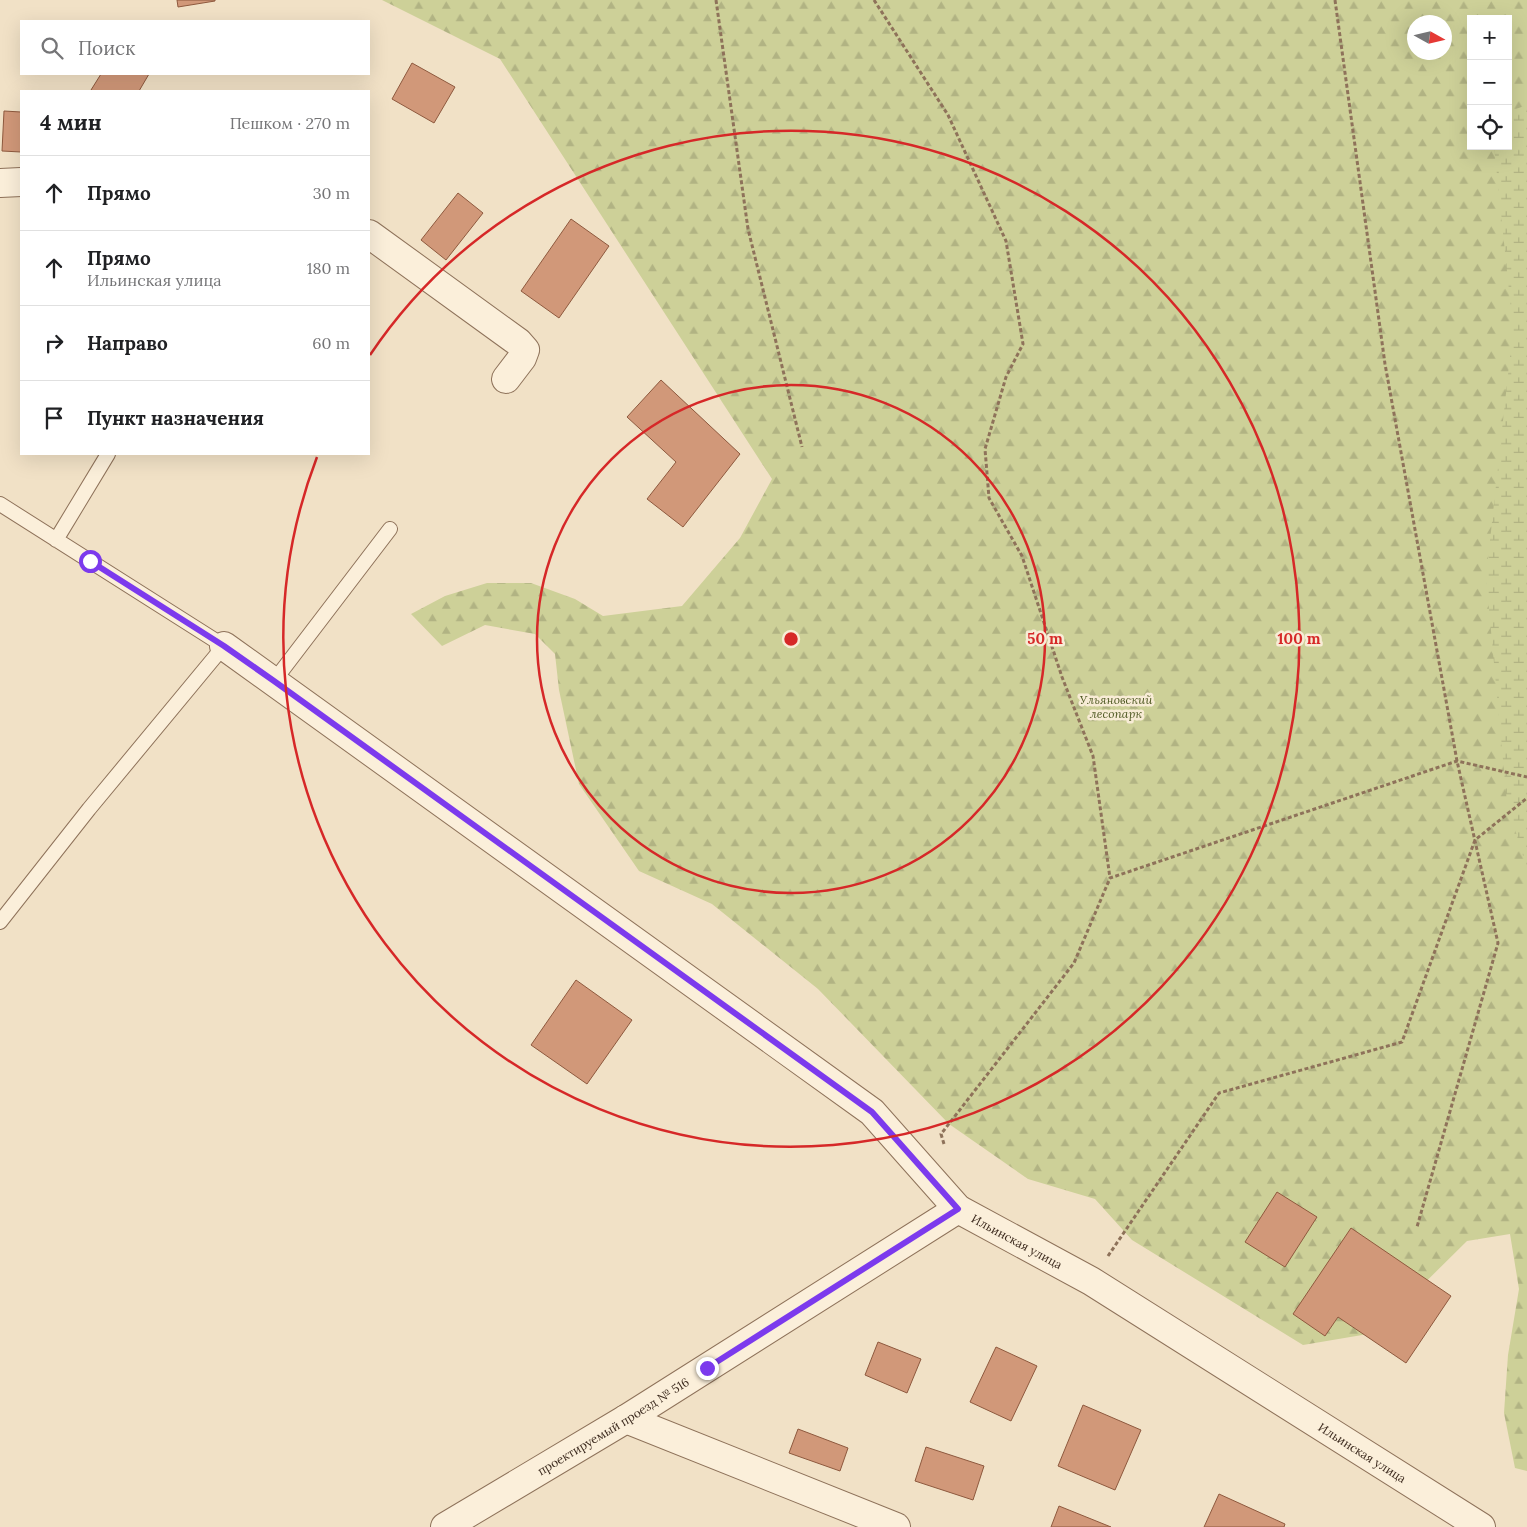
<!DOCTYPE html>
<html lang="ru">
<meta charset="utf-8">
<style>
body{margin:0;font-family:Lora,serif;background:#f2f2f2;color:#202124}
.controls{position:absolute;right:15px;top:15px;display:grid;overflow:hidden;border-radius:0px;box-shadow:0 5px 20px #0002}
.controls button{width:45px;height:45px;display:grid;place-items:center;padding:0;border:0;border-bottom:1px solid #e0e0e0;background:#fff;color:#202124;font:25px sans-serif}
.compass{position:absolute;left:1407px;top:15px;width:45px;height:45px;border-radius:50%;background:#fff;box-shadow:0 5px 20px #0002;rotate:98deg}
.stop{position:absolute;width:15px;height:15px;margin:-11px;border:4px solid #7c3aed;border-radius:50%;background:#fff}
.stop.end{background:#7c3aed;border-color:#fff;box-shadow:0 1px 5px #0008}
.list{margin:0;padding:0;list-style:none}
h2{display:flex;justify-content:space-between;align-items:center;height:65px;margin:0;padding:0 20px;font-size:21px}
h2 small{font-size:16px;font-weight:400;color:#757577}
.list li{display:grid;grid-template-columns:32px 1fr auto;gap:15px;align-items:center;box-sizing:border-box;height:75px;padding:0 20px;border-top:1px solid #e0e0e0}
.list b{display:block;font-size:19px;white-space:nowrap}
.list p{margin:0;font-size:16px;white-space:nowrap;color:#757577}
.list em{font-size:16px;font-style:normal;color:#757577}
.icon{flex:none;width:28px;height:28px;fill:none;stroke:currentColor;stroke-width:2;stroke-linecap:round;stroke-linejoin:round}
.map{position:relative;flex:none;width:1527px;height:1527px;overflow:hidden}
.search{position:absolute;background:#fff;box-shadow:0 5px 20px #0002;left:20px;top:20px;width:350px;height:55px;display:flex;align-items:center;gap:12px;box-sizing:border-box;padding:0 18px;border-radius:0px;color:#757577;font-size:19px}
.panel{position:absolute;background:#fff;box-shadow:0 5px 20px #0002;left:20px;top:90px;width:350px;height:365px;border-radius:0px}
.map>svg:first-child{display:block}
</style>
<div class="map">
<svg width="1527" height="1527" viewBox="0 0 1527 1527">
<defs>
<pattern id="forest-firs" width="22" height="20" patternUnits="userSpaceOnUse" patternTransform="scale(1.25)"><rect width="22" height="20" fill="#cdd098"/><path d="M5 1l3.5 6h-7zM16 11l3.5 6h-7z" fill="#b1b383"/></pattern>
<pattern id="wetland-marsh" width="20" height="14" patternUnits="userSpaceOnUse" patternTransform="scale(1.25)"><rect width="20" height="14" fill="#cdd098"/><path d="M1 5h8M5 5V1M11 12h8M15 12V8" fill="none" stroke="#b1b383"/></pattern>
</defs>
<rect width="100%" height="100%" fill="#f1e1c6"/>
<path fill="url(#forest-firs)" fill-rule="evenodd" d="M382,0H1527V1471L1515,1468L1504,1413L1508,1355L1519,1289L1510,1234L1467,1241L1374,1333L1303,1345L1132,1240L1095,1199L1028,1179L949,1124L818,989L712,904L639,871L579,784L559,690L555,654L535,634L485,625L442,646L411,614L445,596L487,583H531L575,599L603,616L682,606L740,538L772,479L500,59ZM1471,19H1508V146H1471ZM1414,22H1444V52H1414Z"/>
<path fill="url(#wetland-marsh)" d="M1527,105V869L1507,803L1486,577L1513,329L1494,146H1508V112Z"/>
<path fill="#d19879" stroke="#8e593e" d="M177,0H215V1L178,7Z
M412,63L455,87L434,123L392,99Z
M101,74H149L139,91H93L91,90Z
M4,111L21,112V152L2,151Z
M458,193L483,213L446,260L421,240Z
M571,219L609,246L559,318L521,291Z
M661,380L740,454L683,527L647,499L676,462L627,417Z
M576,980L632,1020L587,1084L531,1045Z
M1277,1192L1317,1217L1285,1267L1245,1242Z
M1351,1228L1451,1296L1406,1363L1338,1317L1325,1336L1293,1314Z
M878,1342L921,1359L907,1393L865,1375Z
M996,1347L1037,1366L1011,1421L970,1402Z
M1083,1405L1141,1430L1115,1490L1058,1466Z
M798,1429L848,1448L840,1471L789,1453Z
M926,1447L984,1466L973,1500L915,1481Z
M1219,1494L1285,1524L1284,1527H1204Z
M1059,1506L1111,1527H1051Z"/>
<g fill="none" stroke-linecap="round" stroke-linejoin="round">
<g stroke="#8e725a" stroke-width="16">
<path id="lane" d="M0,504L224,646L89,809L0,922
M56,540L108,454
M274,681L390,529"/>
</g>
<g stroke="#8e725a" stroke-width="30">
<g id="street">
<path d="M0,183L21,182"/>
<path d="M369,234L518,342L525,350L522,358L506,379"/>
<path id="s1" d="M224,646L872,1112L958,1209L1091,1281L1481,1527"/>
<path d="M626,1419L896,1527"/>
<path id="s2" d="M445,1527L626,1419L958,1209"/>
</g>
</g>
<path stroke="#8e725a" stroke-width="3" stroke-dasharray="4 2.5" stroke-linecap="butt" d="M716,0L748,229L802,447
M874,0L948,115L1006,241L1023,344L1006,377L985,449L989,498L1022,556L1062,677L1093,756L1110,878
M1335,0L1385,364L1457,761L1498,943L1417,1227
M944,1144L941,1134L1074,963L1110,878L1457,761L1527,777
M1108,1256L1219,1093L1402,1042L1475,840L1527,798"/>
<use href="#lane" stroke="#fbefda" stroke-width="14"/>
<use href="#street" stroke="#fbefda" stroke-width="28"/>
</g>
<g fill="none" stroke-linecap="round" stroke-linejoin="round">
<path stroke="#7c3aed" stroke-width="6" d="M90,561L224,646L274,681L872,1112L958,1209L707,1368"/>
</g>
<g fill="none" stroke="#d62828" stroke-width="2.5">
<circle cx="791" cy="639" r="254"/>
<path d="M370 355A508 508 0 1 1 317 457"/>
</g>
<g text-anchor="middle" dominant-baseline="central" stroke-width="5" stroke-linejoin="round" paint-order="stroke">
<g font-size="12" font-style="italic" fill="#505a24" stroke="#f8ecd6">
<text x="1116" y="699">Ульяновский<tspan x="1116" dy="14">лесопарк</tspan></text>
</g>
<g font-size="12" fill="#3d2b1f" stroke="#f8ecd6">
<text stroke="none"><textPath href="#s1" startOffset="995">Ильинская улица</textPath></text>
<text stroke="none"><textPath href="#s2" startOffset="196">проектируемый проезд № 516</textPath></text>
<text stroke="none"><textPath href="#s1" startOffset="1400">Ильинская улица</textPath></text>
</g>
</g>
<circle cx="791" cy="639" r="8" fill="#d62828" stroke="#f8ecd6" stroke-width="2.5"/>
<g font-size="15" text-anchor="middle" font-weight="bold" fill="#d62828" stroke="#f8ecd6" stroke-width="5" stroke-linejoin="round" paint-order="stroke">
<text x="1045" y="644">50 m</text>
<text x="1299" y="644">100 m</text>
</g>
</svg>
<div class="controls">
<button>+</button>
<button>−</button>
<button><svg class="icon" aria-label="locate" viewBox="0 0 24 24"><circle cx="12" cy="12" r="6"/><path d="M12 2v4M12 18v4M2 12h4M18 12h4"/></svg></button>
</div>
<svg class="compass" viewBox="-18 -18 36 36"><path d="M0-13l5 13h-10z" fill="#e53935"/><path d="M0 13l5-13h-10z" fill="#757577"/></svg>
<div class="stop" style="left:90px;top:561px"></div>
<div class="stop end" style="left:707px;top:1368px"></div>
<div class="search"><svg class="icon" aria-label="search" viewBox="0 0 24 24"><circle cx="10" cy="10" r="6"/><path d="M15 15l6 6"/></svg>Поиск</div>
<section class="panel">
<h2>4 мин<small>Пешком · 270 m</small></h2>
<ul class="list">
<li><svg class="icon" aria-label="ahead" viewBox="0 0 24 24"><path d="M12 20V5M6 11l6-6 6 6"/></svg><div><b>Прямо</b></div><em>30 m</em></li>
<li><svg class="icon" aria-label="ahead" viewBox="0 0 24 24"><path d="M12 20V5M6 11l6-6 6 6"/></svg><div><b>Прямо</b><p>Ильинская улица</p></div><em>180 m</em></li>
<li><svg class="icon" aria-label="right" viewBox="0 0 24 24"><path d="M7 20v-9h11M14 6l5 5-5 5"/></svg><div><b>Направо</b></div><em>60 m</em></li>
<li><svg class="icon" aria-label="arrive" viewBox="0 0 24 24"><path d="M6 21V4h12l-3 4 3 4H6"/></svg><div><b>Пункт назначения</b></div></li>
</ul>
</section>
</div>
